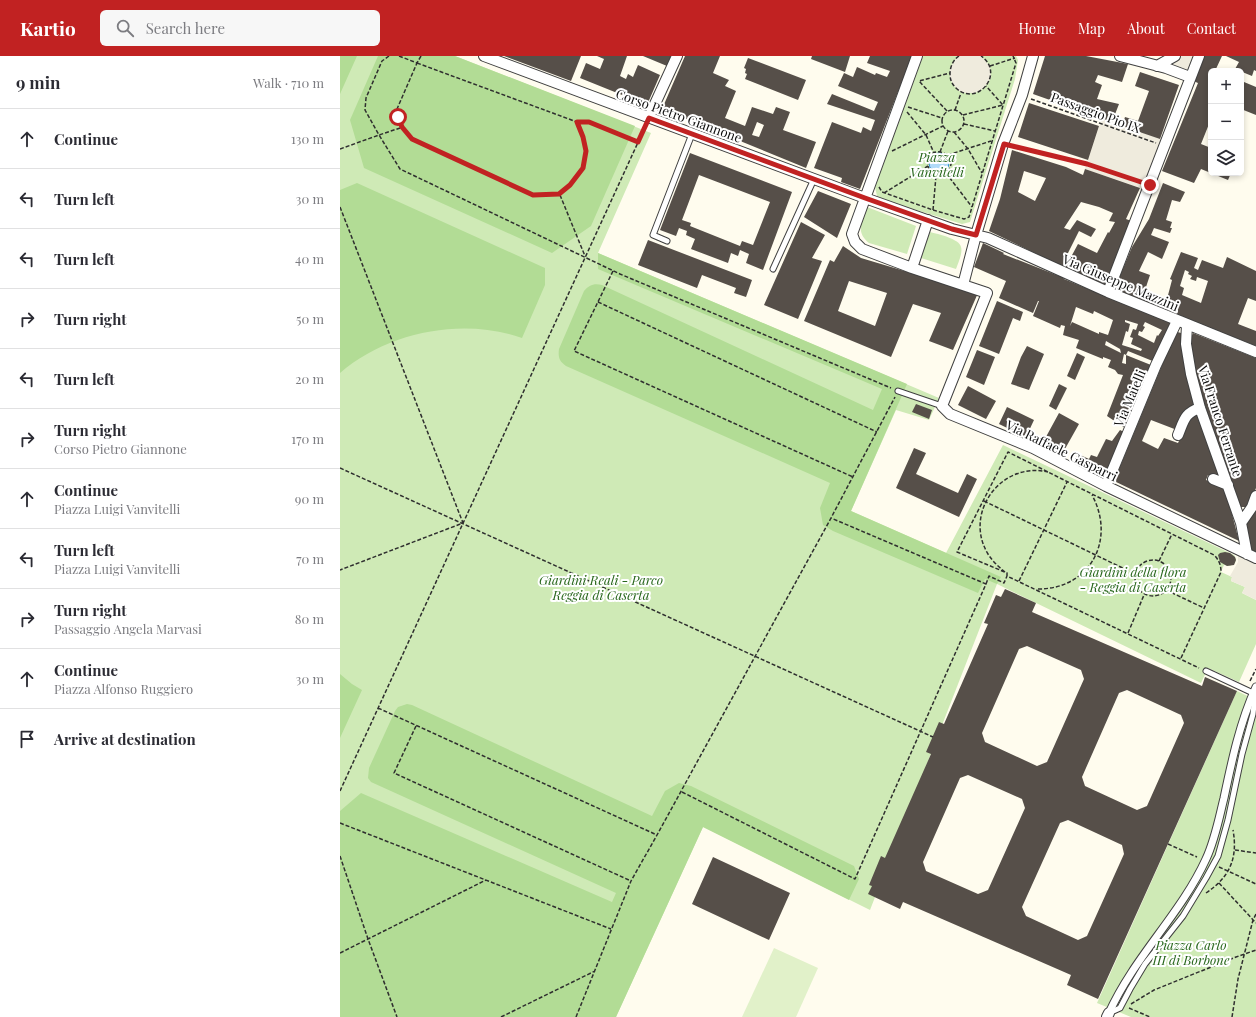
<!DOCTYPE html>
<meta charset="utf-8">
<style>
body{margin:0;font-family:"Playfair Display",serif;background:#f7f7f7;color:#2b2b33}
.controls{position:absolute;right:12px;top:12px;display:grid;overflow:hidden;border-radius:6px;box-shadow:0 2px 6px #0003}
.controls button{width:36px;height:36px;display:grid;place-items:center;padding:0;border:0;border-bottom:1px solid #e1e1e2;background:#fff;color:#2b2b33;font:20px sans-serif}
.stop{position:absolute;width:12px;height:12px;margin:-9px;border:3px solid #c12222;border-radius:50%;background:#fff}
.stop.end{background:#c12222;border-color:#fff;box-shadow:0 1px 4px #0008}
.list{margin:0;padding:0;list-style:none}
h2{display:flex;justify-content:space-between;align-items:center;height:52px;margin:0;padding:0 16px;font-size:17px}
h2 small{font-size:13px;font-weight:400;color:#7c7c81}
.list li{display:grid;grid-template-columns:26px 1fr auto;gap:12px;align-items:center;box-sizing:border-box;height:60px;padding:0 16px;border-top:1px solid #e1e1e2}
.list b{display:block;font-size:15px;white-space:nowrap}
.list p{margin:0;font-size:13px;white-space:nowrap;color:#7c7c81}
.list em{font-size:13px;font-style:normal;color:#7c7c81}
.icon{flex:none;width:22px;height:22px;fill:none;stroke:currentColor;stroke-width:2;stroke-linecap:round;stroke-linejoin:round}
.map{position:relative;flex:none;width:916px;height:961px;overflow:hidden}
header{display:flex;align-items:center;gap:24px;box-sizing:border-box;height:56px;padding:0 20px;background:#c12222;color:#fff}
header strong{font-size:19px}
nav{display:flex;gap:22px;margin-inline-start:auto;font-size:14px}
.search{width:280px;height:36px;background:#f7f7f7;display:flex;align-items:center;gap:10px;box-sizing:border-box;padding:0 14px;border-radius:6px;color:#7c7c81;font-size:15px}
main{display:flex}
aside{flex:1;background:#fff}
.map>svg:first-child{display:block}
</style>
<header>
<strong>Kartio</strong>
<div class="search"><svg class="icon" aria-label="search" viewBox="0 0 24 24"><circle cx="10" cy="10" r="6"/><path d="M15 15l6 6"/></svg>Search here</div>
<nav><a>Home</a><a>Map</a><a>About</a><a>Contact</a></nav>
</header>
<main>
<aside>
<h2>9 min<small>Walk · 710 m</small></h2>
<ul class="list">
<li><svg class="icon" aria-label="ahead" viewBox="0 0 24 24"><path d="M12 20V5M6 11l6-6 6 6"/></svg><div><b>Continue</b></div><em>130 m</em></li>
<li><svg class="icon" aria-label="left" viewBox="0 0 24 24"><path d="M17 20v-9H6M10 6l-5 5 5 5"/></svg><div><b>Turn left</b></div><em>30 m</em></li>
<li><svg class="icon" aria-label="left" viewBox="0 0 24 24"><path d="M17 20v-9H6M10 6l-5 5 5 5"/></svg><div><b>Turn left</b></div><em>40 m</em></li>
<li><svg class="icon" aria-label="right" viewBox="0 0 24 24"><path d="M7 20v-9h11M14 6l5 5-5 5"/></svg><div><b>Turn right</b></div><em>50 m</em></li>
<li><svg class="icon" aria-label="left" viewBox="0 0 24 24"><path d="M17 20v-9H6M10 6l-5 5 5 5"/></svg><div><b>Turn left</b></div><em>20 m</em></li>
<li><svg class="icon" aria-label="right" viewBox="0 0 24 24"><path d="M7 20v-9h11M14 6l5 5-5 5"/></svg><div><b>Turn right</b><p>Corso Pietro Giannone</p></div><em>170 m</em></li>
<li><svg class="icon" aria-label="ahead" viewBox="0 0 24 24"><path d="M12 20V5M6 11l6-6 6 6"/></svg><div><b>Continue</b><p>Piazza Luigi Vanvitelli</p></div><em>90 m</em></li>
<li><svg class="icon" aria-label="left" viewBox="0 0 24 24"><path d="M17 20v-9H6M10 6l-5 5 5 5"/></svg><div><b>Turn left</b><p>Piazza Luigi Vanvitelli</p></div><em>70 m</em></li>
<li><svg class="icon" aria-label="right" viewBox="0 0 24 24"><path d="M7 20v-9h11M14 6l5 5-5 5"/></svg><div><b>Turn right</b><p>Passaggio Angela Marvasi</p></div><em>80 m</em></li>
<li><svg class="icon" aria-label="ahead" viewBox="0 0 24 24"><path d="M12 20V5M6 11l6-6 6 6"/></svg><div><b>Continue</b><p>Piazza Alfonso Ruggiero</p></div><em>30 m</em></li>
<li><svg class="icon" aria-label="arrive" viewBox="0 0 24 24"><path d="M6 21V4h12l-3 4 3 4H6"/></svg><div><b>Arrive at destination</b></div></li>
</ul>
</aside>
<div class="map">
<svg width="916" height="961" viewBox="0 0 916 961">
<rect width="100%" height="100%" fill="#fffcee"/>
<path fill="#cfeab6" d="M0,0H115L311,77L258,197L599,342L589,364L556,354L511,455L606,497L663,389L894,499L896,503L895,507L890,510L884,509L881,516L892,521L891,525L905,531L902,537L916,544V588L899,626L868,612L861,627L657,528L530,854L363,771L276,961H0Z
M583,0H676L678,4L675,23L630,166L622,168L547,145L537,140L535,131Z
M527,151L576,170L567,198L529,187C515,176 522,165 527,151Z
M590,176C598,178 620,183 621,191C623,197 618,207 616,213L581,202Z
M897,635L916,644V961H791L757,947Z"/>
<path fill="#b2dc95" d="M0,0H17L0,38Z
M38,0H115L295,70L251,170L212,197L24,112L10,64Z
M17,127L205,212V229L182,282C122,261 48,276 0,317V134Z
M258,197L567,328L511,455L661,521L657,528L645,523L638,537L493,475L483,469L480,452L490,427L226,310C219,305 218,301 219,293L244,235C249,229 254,227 262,229L533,354L542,333L258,213Z
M0,618L12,628L22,634L0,682Z
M67,648L72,649L312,760L325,735L339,727L351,730L514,810L519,823L509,844L363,771L276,961H0V755L21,737L272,846L276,837L31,726L28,722L29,712L55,655L58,651Z"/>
<path fill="#e1f1c9" d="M434,892L478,912L456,961H402Z"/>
<path fill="#efebdd" d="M619,0H641L650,10L651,21L648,27L641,34L635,37H625L619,35L613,29L610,22V12L614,5Z
M831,0H859L850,21L826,12Z
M762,62L823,84L804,133L745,113Z
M898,499L916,507V544L902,537L905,531L891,525L892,521L890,520L898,506Z"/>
<path fill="#b1daf8" stroke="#368cd1" d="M589 107a10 10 0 1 1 20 0a10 10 0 1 1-20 0Z"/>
<path fill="#564f49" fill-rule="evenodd" d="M164,0H241L231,25Z
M257,0H287L280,20L286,23L288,18L293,21L298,9L320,19L307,49L240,22L246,7L260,13L264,3Z
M303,0H331L327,10Z
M345,0H380L373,17L389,24L385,30L396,35L385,62L405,70L412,51L433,58L436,51L450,56L443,74L476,86L466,112L322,53ZM417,66L424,69L419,81L412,79Z
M472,0H510L505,16L471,3Z
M530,0H572L520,133L501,126L502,122L474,112L492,66L521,77L523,71L531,75L535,64L487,48L492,38L534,55L538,46L498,30L504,17L513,21L517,11L535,19L536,17L547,21L550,15L527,7Z
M705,0H746L788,8L782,26L758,19L755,26L762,29L757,43L779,48L772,66L693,38Z
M863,0H882L875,15H871V63L861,88L871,92V117H891L888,124L861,113L854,127L822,115L858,27L851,24Z
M886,0H916V15L914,14L912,20L895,13L899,6Z
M408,2L466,24L458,44L405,23L407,18L405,17L406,13L404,12Z
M800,16L839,29L820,83L782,70L785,61L798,65L809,35L795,30Z
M904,26L916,31V59L901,53V32Z
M689,47L759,70L748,104L678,81Z
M672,94L726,111L743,119L745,113L800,132L786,163L794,166L767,232L649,175L660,143ZM684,115L706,122L695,145L678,136ZM741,146L759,151L773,157L769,165L775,166L769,177L768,176L757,197L738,188L731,201L727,199L739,175L751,181L756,173L737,164L730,174L724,172Z
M350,97L452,136L423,214L406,207L409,198L400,194L398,200L391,197L388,207L351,193L355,183L346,179L347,175L339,172L336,180L320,174ZM359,119L430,146L413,189L402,185L400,190L350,170L351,167L342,164Z
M823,127L845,136L840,146L832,144L826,164L832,166L830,172H832L830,177L814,172L811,179L829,186L822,203L808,196L799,215L810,219L805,234L827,243L832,224L830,223L841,196L858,202L854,212L858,214L862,204L883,212L887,201L916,215V245L908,242L898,268L916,275V290L774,234L792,191L809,163ZM845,214L849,216L848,218L852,220L850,223L856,225L857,221L868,225L861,247L842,239L844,232L840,230Z
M478,135L511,148L497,182L464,161Z
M461,166L485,179L472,202L482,205L458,263L424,249Z
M308,184L412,224L406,241L394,237L396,232L362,219L357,232L298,209Z
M643,187L664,197L663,198L719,220L720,219L723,221L724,223L833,268L815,306L788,295L786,299L784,298L782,307L786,308V299L811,309L785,372L767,360L783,319L778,318L775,314L768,311L771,304L763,301V303L736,292L739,284L723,279L725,270L721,269L720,272L693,260L699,245H698L693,257L659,242L666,225L634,211ZM736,251L753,258L754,255L773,264L768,279L759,276V278L732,266L730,270ZM785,264L798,268L796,274L793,273L790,281L793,282L791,288L802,293L801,295L782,289L786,275L788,276L790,268L785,266ZM805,266L822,274L818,280L817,279L814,287L798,279L799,275L802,276L805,271L803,270ZM766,285L780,293L781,297L765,289Z
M503,190L521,202L638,237L613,294L589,285L601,257L573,248L551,301L464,265L490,204L494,206ZM509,225L547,237L535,270L498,255Z
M657,245L683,256L680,265L673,262L659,298L639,290Z
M834,275L841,277L849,329L856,350L837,374L811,364L802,385L818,393L824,382L838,387L851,358L857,359L863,362L882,423L868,419L866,424L885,431L899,485L774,425L827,297Z
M853,277L916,302V432L909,451H899L859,332L849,287Z
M687,290L704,298L689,334L671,328L681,301Z
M637,294L655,301L644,329L626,321Z
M737,297L745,301L735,324L727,320Z
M719,328L727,332L716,354L709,350Z
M628,330L656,345L646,363L618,349Z
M576,348L592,354L589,363L572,356Z
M667,351L694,364L686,381L659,368Z
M719,357L739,368L721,400L701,390Z
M780,374L784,376L777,393L762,424L732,409L738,398L749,403L751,399L757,401L766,383L772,385Z
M574,392L586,397L576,418L618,437L627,418L637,423L619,461L556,432Z
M916,451V496L907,492L905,471Z
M885,496L890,497L895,501L896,504L894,509L887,510L880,506L878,499L880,497Z
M665,533L696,547L692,556L862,630L865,621L897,635L758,943L727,929L731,919L563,846L560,853L528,838L532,830L529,829L541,800L545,802L591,698L586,696L599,666L604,668L648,568L644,567L656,539L661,541ZM687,590L741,614L744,623L707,706L697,710L645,686L642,677L679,593ZM787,634L841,659L844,667L807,750L797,754L745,730L742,721L779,637ZM628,719L682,743L685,752L648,834L638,838L586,815L583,806L620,722ZM728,764L782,789L784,798L747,880L738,884L686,860L682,851L720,767Z
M373,801L450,837L429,884L352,848Z"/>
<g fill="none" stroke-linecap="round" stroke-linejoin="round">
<g stroke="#404040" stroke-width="7">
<path id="service" d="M327,185L313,179L352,78
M433,213L474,123
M558,335L602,350
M866,615L913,637
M769,957L780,952L790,933L805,908L843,860L866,822L878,800L888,764L902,698L913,658L915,639"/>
</g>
<g stroke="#404040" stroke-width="9">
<path id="pedestrian" d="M769,957C794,901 841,858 866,803C875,784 879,762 884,742C892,704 900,666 916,631"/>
</g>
<g stroke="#404040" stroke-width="12">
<path id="minor" d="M144,0L525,142L612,173L648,182L768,236L916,296
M577,0L512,178L515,186L522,193L572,212L647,237L602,350L610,358L693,392L766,430L916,502
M780,0L826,12L850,21
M817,10L835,0
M309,61L337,0
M572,212L588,164
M623,229L636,179L663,88L682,39L693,0
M768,236L859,0
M847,269L846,288L851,318L860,352L901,467L907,498
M838,379C844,365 844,357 860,352
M873,423L888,429
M766,430L816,309L837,265
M901,467L912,451L916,440
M767,961L769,957"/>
</g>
<path stroke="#2f2f2f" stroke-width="1.5" stroke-dasharray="4 2" stroke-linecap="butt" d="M49,0L42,5L26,42L25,54L39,79L63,71
M59,0L77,7L57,53L58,61L63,71L72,83L193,139L219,138C247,113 252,101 237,66
M81,0L77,7L81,0
M619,0C613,4 610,11 610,18C610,24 612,28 616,32C637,52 666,17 641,0
M77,7L237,66H249L298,86
M650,10L675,2
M691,43L816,87
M568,51L602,62
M602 65a11 11 0 1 1 22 0a11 11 0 1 1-22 0Z
M615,54L621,37
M607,55L579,25L610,17
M567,56L586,79L594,97
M623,59L663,49L646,30
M624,68L655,75
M614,76L628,93L642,117
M671,91L747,108L800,126
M0,93L39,79L60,113L280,218L551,332
M552,95L603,70
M600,96L608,75
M608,99L651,85
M606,117C598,120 587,118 588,107C588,85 624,99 606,117L632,151
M539,131L542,136L593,154L624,163L629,161L676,7L673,0
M544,137L588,110
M220,139L245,200
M0,151L123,467L0,514
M593,154L596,120
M273,215L234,295L513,421
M258,246L537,376
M0,412L593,681
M644,445L795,518
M795 522a18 18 0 1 1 36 0a18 18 0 1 1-36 0Z
M819,505L832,478
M665,516C659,511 653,506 648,498C623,457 661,405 708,416
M679,525L727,426
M646,528L649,520L664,527L667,520
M698,533C751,533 776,483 752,439
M826,534L864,552
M788,577L804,539
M841,602L881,516C881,509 879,504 874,499L668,396L617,496L667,517V520L859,612
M910,625L916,613
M38,652L317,779
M76,670L54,717L291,825
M0,735L306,69
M342,736L515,823L646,528L491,462
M0,767L271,873
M828,788L857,801
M895,794L916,797
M0,800L28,883L57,961
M879,811L916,828
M879,827L916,867
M866,837C890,821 898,802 893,774
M0,897L146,824
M791,948L814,934L896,901L916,894
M789,952L810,961
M161,961L255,915
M236,961L291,825L317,779L491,462L555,341
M892,961L898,923L913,864L916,858"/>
<use href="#service" stroke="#fff" stroke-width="5"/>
<use href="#pedestrian" stroke="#fff" stroke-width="7"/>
<use href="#minor" stroke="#fff" stroke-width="10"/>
</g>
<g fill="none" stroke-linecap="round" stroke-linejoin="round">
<path stroke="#c12222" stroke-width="5" d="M58,61L62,71L72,83L193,139L219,138L230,129L243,112L246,95L243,81L237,66H249L298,86L309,62L525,142L612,173L636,179L664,88L747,108L810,129"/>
</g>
<g text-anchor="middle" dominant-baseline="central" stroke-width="4" stroke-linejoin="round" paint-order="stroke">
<g font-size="13" fill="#0d0d0d" stroke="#fff">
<text transform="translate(756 56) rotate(20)">Passaggio Pio IX</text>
<text transform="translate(339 59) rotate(20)">Corso Pietro Giannone</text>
<text transform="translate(781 226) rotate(23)">Via Giuseppe Mazzini</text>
<text transform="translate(789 342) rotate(-67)">Via Maielli</text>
<text transform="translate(881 365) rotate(72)">Via Franco Ferrante</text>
<text transform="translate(722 394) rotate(26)">Via Raffaele Gasparri</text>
</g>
<g font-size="13" font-style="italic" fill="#28671c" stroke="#fff">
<text x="597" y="100">Piazza<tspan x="597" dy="15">Vanvitelli</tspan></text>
<text x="793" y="515">Giardini della flora<tspan x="793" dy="15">- Reggia di Caserta</tspan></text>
<text x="261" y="523">Giardini Reali - Parco<tspan x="261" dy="15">Reggia di Caserta</tspan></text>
<text x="851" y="888">Piazza Carlo<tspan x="851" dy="15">III di Borbone</tspan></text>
</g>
</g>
</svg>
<div class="controls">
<button>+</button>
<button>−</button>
<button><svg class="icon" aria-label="layers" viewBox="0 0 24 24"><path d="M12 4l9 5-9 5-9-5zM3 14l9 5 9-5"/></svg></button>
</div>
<div class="stop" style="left:58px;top:61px"></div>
<div class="stop end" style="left:810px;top:129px"></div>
</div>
</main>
